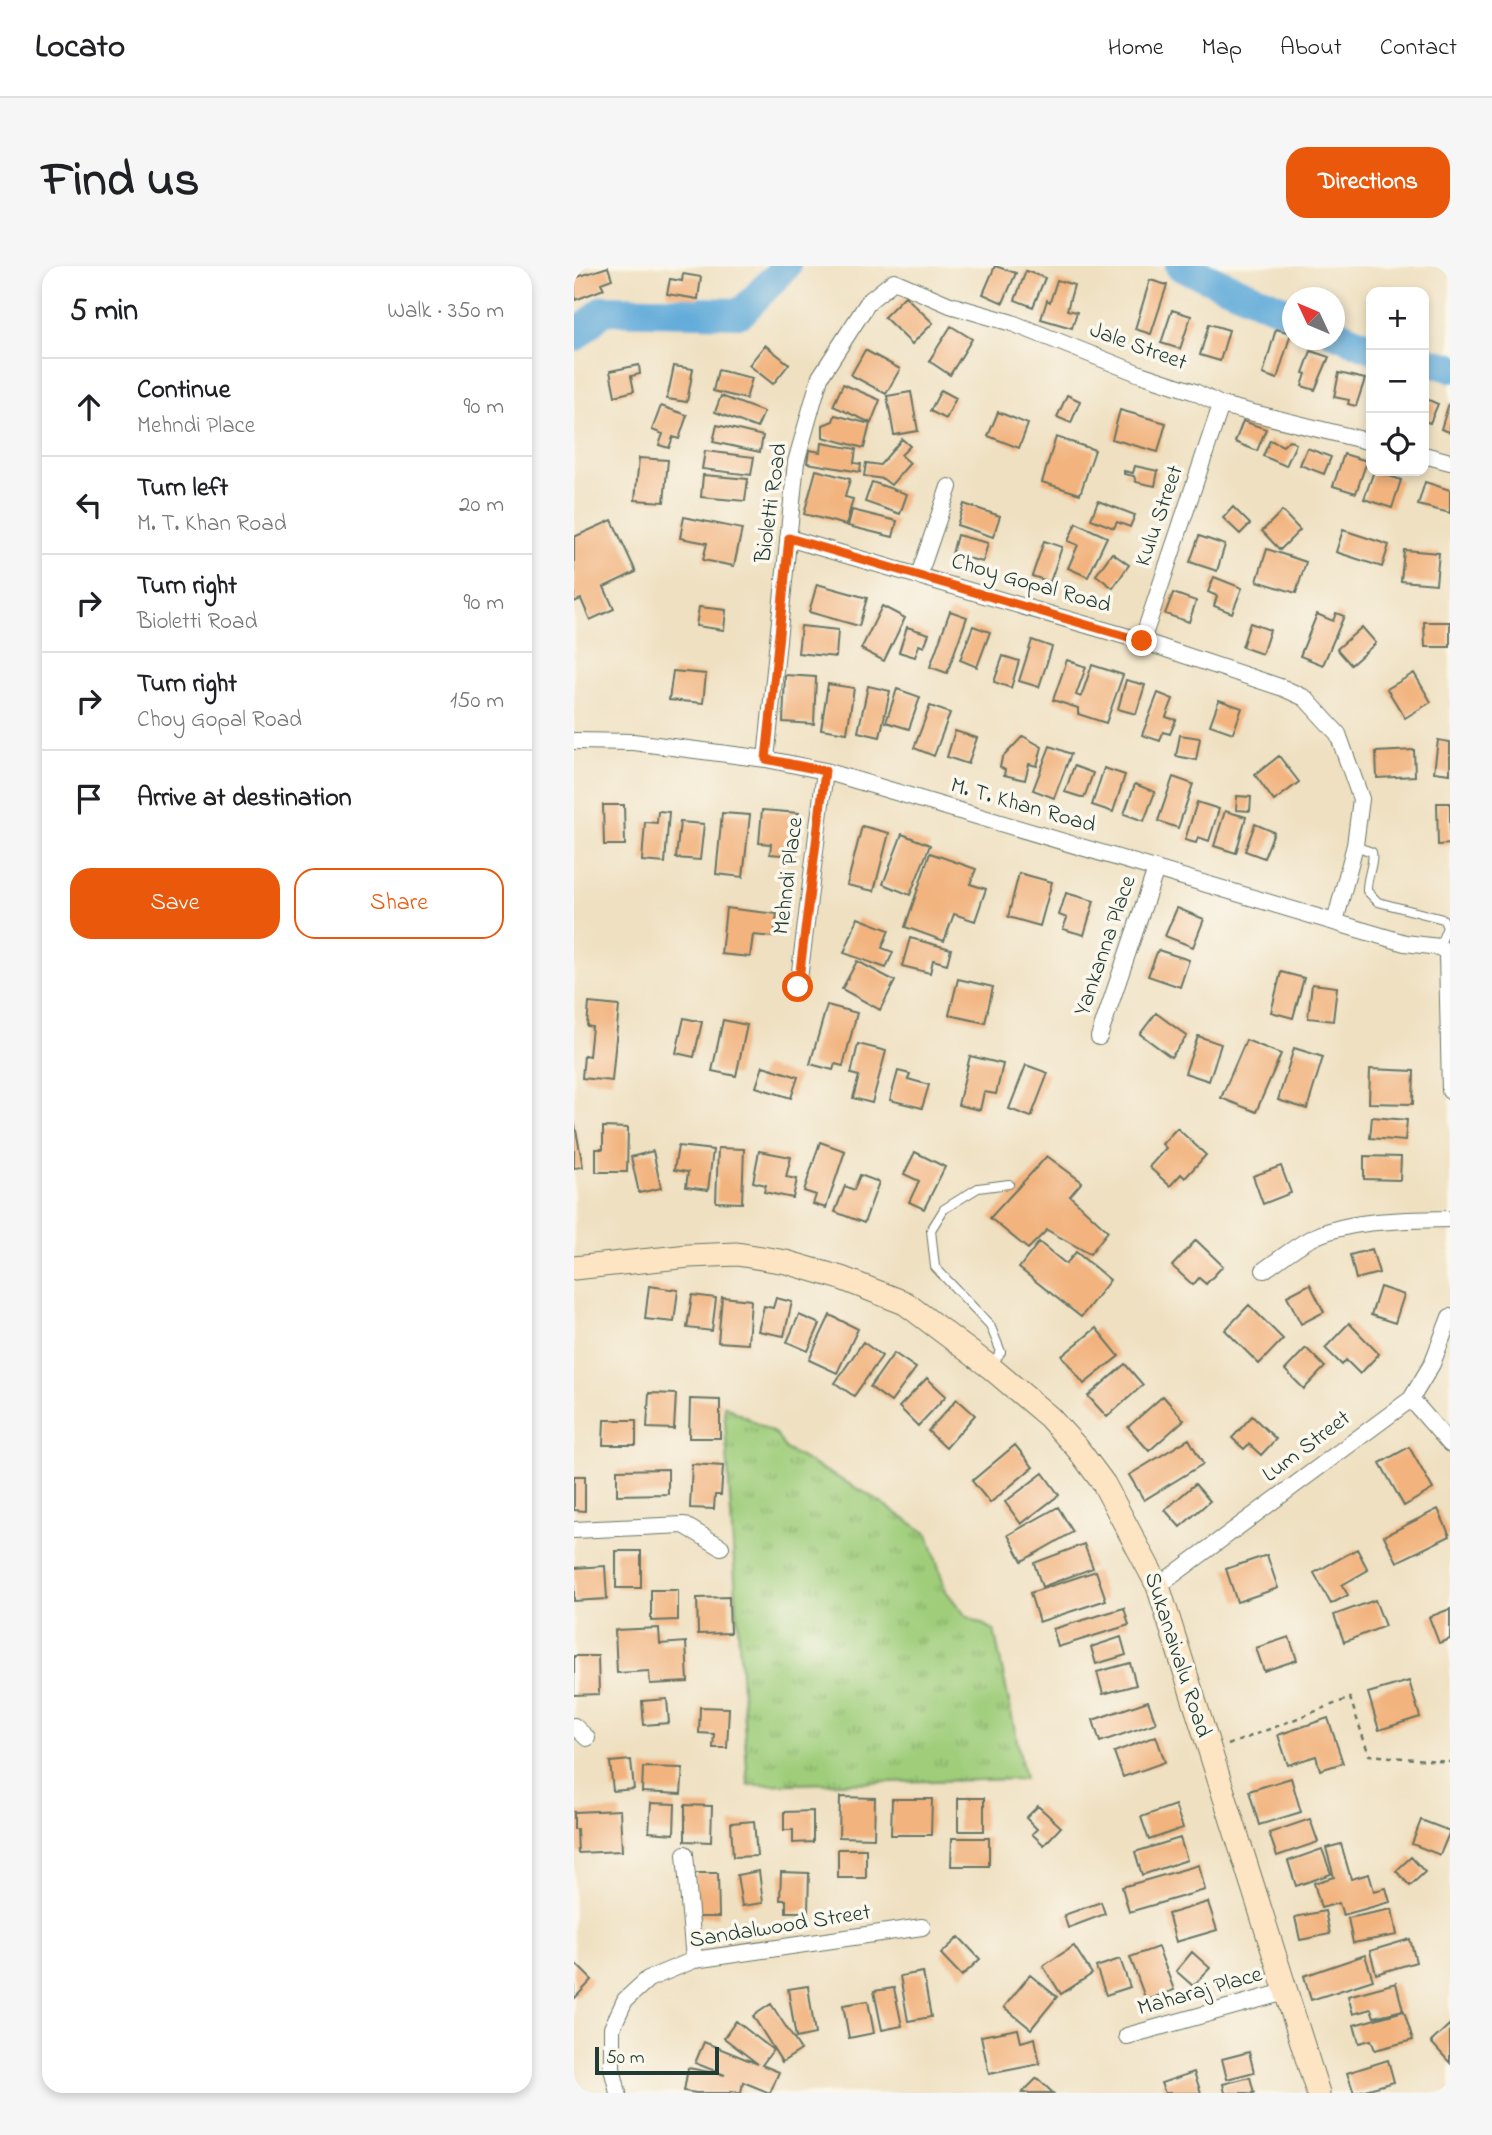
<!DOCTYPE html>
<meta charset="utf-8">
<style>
body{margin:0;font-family:"Indie Flower",sans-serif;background:#f6f6f6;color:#202124}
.controls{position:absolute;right:21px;top:21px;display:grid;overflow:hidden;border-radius:14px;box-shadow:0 4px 10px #0003}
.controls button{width:63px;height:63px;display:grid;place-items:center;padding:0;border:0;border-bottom:2px solid #e0e0e0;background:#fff;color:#202124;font:35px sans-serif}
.compass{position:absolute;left:708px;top:21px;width:63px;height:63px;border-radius:50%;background:#fff;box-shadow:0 4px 10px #0003;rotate:314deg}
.scale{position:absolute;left:21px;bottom:18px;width:124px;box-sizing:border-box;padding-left:7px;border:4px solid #1f3d34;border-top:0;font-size:19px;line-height:24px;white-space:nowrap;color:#1f3d34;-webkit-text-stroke:5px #fbf7ec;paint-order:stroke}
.stop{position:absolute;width:21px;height:21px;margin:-16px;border:5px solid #ea580c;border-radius:50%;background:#fff}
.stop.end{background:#ea580c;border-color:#fff;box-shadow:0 2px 7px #0008}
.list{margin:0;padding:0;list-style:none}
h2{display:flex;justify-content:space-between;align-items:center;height:91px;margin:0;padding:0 28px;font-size:30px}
h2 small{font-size:23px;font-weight:400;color:#757577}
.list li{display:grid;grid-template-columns:46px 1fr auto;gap:21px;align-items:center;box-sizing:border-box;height:98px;padding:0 28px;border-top:2px solid #e0e0e0}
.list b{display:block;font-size:26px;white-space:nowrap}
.list p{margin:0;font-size:23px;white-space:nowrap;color:#757577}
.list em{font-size:23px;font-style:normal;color:#757577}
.actions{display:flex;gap:14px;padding:21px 28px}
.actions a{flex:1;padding:16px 0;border:2px solid #ea580c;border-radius:21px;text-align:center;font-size:24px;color:#ea580c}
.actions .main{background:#ea580c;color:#fff}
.icon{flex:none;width:38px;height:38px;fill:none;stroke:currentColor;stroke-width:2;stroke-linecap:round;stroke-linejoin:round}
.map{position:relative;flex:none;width:876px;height:1827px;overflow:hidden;border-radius:21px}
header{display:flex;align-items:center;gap:42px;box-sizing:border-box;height:98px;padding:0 35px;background:#fff;border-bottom:2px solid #e0e0e0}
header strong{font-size:33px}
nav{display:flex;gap:38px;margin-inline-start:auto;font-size:24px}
.intro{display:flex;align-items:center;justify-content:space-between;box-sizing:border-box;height:168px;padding:0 42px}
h1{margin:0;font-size:49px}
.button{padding:18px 32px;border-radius:21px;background:#ea580c;color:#fff;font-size:24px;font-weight:700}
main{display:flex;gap:42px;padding:0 42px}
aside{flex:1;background:#fff;border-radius:21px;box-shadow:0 4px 10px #0003}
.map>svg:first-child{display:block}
</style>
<header>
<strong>Locato</strong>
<nav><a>Home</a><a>Map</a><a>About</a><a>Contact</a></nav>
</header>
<div class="intro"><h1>Find us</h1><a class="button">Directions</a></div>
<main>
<aside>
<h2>5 min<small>Walk · 350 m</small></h2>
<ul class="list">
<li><svg class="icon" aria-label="ahead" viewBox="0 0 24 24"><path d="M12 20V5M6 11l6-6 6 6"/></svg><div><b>Continue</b><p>Mehndi Place</p></div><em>90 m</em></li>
<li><svg class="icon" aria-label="left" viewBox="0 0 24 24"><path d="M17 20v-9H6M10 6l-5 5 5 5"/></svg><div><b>Turn left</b><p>M. T. Khan Road</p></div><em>20 m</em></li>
<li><svg class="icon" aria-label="right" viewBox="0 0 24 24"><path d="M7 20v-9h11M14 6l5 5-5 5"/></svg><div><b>Turn right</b><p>Bioletti Road</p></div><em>90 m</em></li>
<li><svg class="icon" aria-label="right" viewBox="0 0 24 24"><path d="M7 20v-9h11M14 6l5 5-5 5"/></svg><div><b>Turn right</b><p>Choy Gopal Road</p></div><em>150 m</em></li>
<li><svg class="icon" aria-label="arrive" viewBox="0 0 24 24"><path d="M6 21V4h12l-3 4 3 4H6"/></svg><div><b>Arrive at destination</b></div></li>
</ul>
<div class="actions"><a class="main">Save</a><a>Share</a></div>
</aside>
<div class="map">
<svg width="876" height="1827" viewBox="0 0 876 1827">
<defs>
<pattern id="grass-tufts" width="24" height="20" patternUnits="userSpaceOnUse" patternTransform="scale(1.75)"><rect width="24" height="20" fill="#9fcd7a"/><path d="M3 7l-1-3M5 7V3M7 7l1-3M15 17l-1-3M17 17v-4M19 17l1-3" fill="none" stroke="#81a865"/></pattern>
</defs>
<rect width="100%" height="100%" fill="#fbf7ec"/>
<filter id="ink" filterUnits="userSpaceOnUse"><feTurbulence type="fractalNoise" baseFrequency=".0143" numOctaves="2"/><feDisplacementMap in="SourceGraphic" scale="14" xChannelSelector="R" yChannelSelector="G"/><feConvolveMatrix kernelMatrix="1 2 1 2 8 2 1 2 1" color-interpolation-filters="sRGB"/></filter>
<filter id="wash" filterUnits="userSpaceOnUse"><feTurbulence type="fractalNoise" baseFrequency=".00686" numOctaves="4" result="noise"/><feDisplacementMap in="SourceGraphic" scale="28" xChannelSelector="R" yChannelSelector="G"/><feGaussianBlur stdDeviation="1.57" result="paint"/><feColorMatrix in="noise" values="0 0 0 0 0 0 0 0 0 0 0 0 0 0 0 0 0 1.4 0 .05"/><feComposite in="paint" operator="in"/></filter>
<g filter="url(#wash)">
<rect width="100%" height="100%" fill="#efe0c1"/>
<path fill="url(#grass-tufts)" stroke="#5f8557" stroke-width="2" d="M150,1139L203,1169L211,1183L292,1227L354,1268L372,1325L392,1350L420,1364L451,1513L174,1519Z"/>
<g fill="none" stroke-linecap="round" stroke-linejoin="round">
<path stroke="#61aad9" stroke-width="30" d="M606,0L718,48
M760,66L797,82
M0,71L30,44L167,47L212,0
M850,95L876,101"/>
</g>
<g id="blocks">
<path fill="#f2b37e" d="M421,0L442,7L429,37L409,28Z
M34,1L38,13L27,17L30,23L1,34L0,12Z
M452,5L471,12L459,41L441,34Z
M109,8L127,11L124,33L93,28L96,13L108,15Z
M483,14L500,19L493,44L503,46L498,62L467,53L473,34L476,36Z
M576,14L593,19L577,68L561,63Z
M331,30L359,57L338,78L310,51Z
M598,44L617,50L606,83L587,77Z
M635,58L655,64L646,95L626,89Z
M377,60L398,73L376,109L355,95Z
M702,63L717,67L703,113L689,108Z
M191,79L215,98L199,118L175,99Z
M291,84L326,103L312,128L277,109Z
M737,85L755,91L741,124L728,120L732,108L729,107Z
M65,99L66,108L57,110L60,125L41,130L36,105Z
M100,100L119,103L113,136L93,133Z
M144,104L178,112L172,133L139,125Z
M765,107L791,113L782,140L774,138L775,134L760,131Z
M269,118L306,134L297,157L259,140Z
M367,124L382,132L372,153L356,145Z
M337,126L344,165L320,169L313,130Z
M493,129L506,135L497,157L483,151Z
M147,130L190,146L183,162L141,146Z
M850,132L864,138L856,157L850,155Z
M875,137H876V166L867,163Z
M87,140L113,149L105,173L99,171L95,182L85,179L89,168L78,164Z
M546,144L592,157L584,186L538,173Z
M424,146L454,158L445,182L414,170Z
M261,149L296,158L290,182L249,171V159L259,155Z
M669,155L692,163L683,185L661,176Z
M143,159L189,170L186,186L139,176Z
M482,171L521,184L506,228L468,216Z
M328,173L336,180L327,189L336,197L317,219L309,213L290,210L292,197L306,199Z
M696,174L709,180L715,174L722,178L712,200L689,190Z
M248,177L282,183L280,197L287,198L286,206L233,197L235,184L247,186Z
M733,182L757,191L750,208L726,199Z
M131,185L180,191L177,209L128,203Z
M770,188L793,195L782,227L759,220Z
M65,192L94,194L90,236L61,234Z
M561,200L584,205L581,220L562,216L560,210L550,208V205L559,207Z
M242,204L276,213L271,231L279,233L272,259L230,248Z
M800,205L827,214L818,242L790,233Z
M129,209L174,213L171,235L127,231Z
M298,216L333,228L326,248L291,236Z
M851,216L876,224V247L844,239Z
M524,235L561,249L556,261L543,256L540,262L517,253Z
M390,238L426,250L419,271L383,259Z
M659,241L676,258L666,268L649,252Z
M278,244L323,255L319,271L274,260Z
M708,245L726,264L706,284L688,265Z
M110,251L168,263L160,300L129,294L133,277L106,272Z
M38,254L62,306L30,321L40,343L16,354L7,333L0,336V271Z
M502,257L533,271L514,311L494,302L504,279L494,275Z
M769,264L815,279L808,301L762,286Z
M383,269L414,277L409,296L378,288Z
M625,270L651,279L643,305L616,296Z
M470,275L488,281L476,316L458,310Z
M693,283L732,296L722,327L683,315Z
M830,284L865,287L862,318L827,315Z
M538,287L555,299L539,322L522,309Z
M640,311L668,322L658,347L640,340L643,330L634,326Z
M243,318L293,332L285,360L235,346Z
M599,327L622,335L615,356L591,348Z
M308,340L331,352L310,395L287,383Z
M125,341L152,344L150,364L122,360Z
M376,345L393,351L373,407L356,401Z
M762,347L770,350L749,399L726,390L743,348L759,355Z
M850,356H876V381H851Z
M676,357L696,364L688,388L668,381Z
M227,360L264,364L262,391L224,387Z
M399,360L416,366L403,401L386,394Z
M333,361L355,368L350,381L345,379L341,391L325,386Z
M788,361L802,377L777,399L763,383Z
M458,374L478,381L465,421L445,415Z
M429,390L445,395L437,422L420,416Z
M493,394L512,401L502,429L507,431L518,399L549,409L532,457L504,448V442L479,434Z
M99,405L132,408L129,437L95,434Z
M840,407L857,436L831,452L813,423Z
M211,409L242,411L240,458L209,456Z
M552,414L571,419L562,448L544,443Z
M254,418L280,422L273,467L247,463Z
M294,420L316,425L306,471L284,466Z
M323,423L346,431L335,463L312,456Z
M584,427L599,433L592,451L602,454L596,468L589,466L586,475L568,469Z
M645,434L668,442L659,467L636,459Z
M356,440L376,447L360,490L340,482Z
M381,465L403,472L394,498L373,491Z
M606,469L626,472L622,494L602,490Z
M449,470L468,481L463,500L455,498L451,514L430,509L431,504L426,501L428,492Z
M864,474L876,476V508L860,506Z
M476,480L497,488L480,532L459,524Z
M840,484L841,510L803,512L802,486Z
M705,490L725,516L700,535L681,509Z
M500,500L519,507L510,532L491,526Z
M530,502L551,509L539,546L518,539Z
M599,511L619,518L604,562L584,555Z
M561,518L581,526L570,555L550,548Z
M663,530L677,531L676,545L662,544Z
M623,536L645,543L635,575L624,571L622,577L611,574Z
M863,537H876V578L864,579Z
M29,539H50L51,579H30Z
M188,544L225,547L221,590L196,588L197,578L185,577Z
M84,545L95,546L91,597L68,595L71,556L83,557Z
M651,545L672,551L662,587L640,580Z
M148,547L176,549L169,611L142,608Z
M106,556L130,558L126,594L102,592Z
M681,558L700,566L690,592L671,585Z
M288,560L315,567L300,625L273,619Z
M328,568L356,579L336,629L309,618Z
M356,587L402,603L396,618L412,623L401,655L380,648L370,675L331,661Z
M445,607L478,616L466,660L434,651Z
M492,627L520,635L510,669L489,663L493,652L485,649Z
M152,642L203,648L200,671L179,669L176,691L147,688Z
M603,642L630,653L619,681L591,670Z
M284,652L315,664L308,682L319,686L312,702L270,687Z
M336,672L377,683L373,698L359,694L356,707L328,700Z
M584,684L615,694L606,721L574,710Z
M283,695L321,715L306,744L268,723Z
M707,706L730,712L719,752L697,746Z
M384,713L419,721L411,757L375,749Z
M738,718L763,721L759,755L734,752Z
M15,737L45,740L38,815L8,812L10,789L15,790L18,761L13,760Z
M253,739L283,747L269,800L261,798L259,804L236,798Z
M582,747L613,770L597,791L566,768Z
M110,752L128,756L120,791L102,787Z
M149,754L173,759L162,810L138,805Z
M624,770L647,778L635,815L611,807Z
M672,774L707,788L682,846L647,832Z
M284,778L312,785L298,837L279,832L285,810L277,808Z
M720,782L749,791L733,843L704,834Z
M396,790L429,798L422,828L410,826L406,844L384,839Z
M452,799L474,807L457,851L435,843Z
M189,800L224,811L217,832L182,821Z
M796,803L840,805L839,838L795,837Z
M324,805L336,808L334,813L355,819L348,842L316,834Z
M798,851L833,854L831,875L796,872Z
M0,854L9,901L0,902Z
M29,861L54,862L53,906H22V883H29Z
M603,862L632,889L611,912L607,908L596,920L575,901L592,882L588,878Z
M246,876L271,885L252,942L239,938L242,929L230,925Z
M104,880L139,884L134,924L112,921L114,906L100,904Z
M144,882L170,883L168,937L142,936Z
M79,885L87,922L65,927L57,891Z
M185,885L217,891L212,911L223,913L219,932L190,926L192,919L179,916Z
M341,886L371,901L350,943L335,936L345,915L330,908Z
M473,890L508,916L496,930L534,965L516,988L473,964L454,983L416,952Z
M790,890L827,891L826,914L790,913Z
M707,900L717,927L689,938L679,910Z
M286,909L305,916L290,957L261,946L271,920L280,924Z
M622,974L649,1000L632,1018L625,1012L619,1019L598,1000Z
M465,976L492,998L502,986L536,1014L507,1051L445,1002Z
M798,983L805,1007L782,1013L776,989Z
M736,1018L750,1046L727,1058L713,1030Z
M75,1020L104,1024L100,1056L71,1053Z
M806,1021L830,1029L821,1057L797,1049Z
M118,1029L142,1032L138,1065L113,1062Z
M148,1031L177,1034L174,1078L144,1076Z
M202,1032L218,1036L210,1070L184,1065L190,1040L199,1042Z
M675,1039L709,1073L685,1098L651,1064Z
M225,1049L246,1058L234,1085L213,1076Z
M256,1049L284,1063L263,1107L235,1094Z
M775,1057L805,1088L786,1108L772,1094L768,1099L751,1082Z
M522,1062L545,1090L510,1118L488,1090Z
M289,1076L308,1090L280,1130L261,1117Z
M732,1082L751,1101L730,1123L711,1104Z
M320,1087L342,1102L317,1136L296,1121Z
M551,1098L569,1119L533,1151L514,1130Z
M353,1112L372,1130L344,1160L325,1141Z
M75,1127L102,1128L100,1163L73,1162Z
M589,1130L610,1154L575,1185L554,1161Z
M116,1133L146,1134V1172H115Z
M383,1133L401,1149L372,1182L354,1165Z
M678,1150L702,1173L687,1189L675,1178L670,1183L658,1172Z
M30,1154H62V1179H29Z
M615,1173L629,1198L570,1234L555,1209Z
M441,1179L459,1201L416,1237L398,1215Z
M835,1181L859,1223L830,1240L806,1197Z
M118,1198L149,1200L147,1229H141L140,1243L116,1242Z
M94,1203V1228L43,1229V1204Z
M469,1207L485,1229L447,1258L431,1236Z
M0,1210H11V1245L0,1244Z
M621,1218L636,1235L606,1261L591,1244Z
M484,1241L499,1266L448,1295L434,1269Z
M864,1243L876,1270L823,1296L810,1270Z
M510,1278L519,1302L468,1321L460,1297Z
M783,1283L794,1304L768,1319L774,1329L757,1338L740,1307Z
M42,1285H67V1322H42Z
M693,1289L704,1322L663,1336L652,1303Z
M31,1300L33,1333L0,1335V1302Z
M522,1305L532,1334L465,1356L456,1327Z
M77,1324H104V1354L77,1355Z
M155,1331L156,1367L124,1368L123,1332Z
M801,1334L811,1360L770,1376L760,1349Z
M550,1342L555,1359L484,1381L479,1363Z
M876,1343V1373L865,1377L855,1351Z
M85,1362L86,1378L112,1376L114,1416L76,1418L75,1405L43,1407L41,1364Z
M547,1371L552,1389L522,1398L517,1381Z
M715,1371L723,1394L690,1405L682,1382Z
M0,1390H24L25,1428L0,1429Z
M556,1397L562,1419L529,1428L523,1406Z
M835,1415L846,1451L805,1464L794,1427Z
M93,1433L95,1457L70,1459L68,1435Z
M574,1435L582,1457L526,1476L519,1454Z
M126,1441L155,1442L153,1482H139L140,1468L125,1467Z
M754,1452L769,1497L746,1504L742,1490L714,1499L704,1469Z
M582,1470L591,1496L549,1511L540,1486Z
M57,1494L60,1523L39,1525L36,1496Z
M69,1501L109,1502L107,1528L68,1526Z
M717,1512L727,1546L685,1559L675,1525Z
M266,1531L301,1532L300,1572L265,1571Z
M384,1532H410V1565H384Z
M318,1533H358L357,1569H317Z
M77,1537L101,1538L100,1568L75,1566Z
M111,1539L138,1540L137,1576L111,1575Z
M601,1539L609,1562L575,1574L567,1551Z
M464,1540L487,1561L470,1579L458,1568L463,1563L452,1552Z
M46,1544L48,1585L4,1587L3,1563H0V1546Z
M239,1545V1576L219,1577V1564H210V1546Z
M736,1553L744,1576L703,1590L695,1567Z
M847,1554L876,1565L866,1589L838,1578Z
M180,1555L183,1590L159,1591L157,1557Z
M378,1572H415V1600H377Z
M606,1572L613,1594L568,1609L561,1586Z
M767,1578L777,1613L795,1608L800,1625L812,1622L816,1636L769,1649L765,1637L747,1642L740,1617L760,1611L752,1582Z
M264,1583H292V1612H264Z
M748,1583L757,1608L722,1620L714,1595Z
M837,1591L851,1606L836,1620L822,1605Z
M625,1599L631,1624L555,1646L548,1621Z
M185,1605L189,1637L168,1640L163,1609Z
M207,1606L235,1607L234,1646H212V1634H206Z
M121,1607H144L145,1651H121Z
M527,1636L531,1648L494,1662L490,1649Z
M634,1636L643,1664L602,1676L594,1648Z
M818,1643L823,1669L779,1677L774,1652Z
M751,1645L756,1668L726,1674L721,1651Z
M385,1671L406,1693L388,1710L367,1688Z
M836,1673L842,1696L802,1708L796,1685Z
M500,1680L518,1708L487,1728L469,1700Z
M584,1681L600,1724L572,1734L556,1691Z
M618,1686L636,1702L619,1720L602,1705Z
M791,1689L799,1714L737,1734L730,1710Z
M546,1693L556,1721L532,1729L522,1701Z
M0,1696L18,1714L0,1733Z
M349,1706L357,1751L334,1755L326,1710Z
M456,1709L483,1731L457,1763L430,1741Z
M822,1717L829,1744L800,1751L797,1743L779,1748L774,1730Z
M234,1720L241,1768L222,1772L214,1723Z
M320,1722L328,1760L308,1764L300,1725Z
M294,1735L300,1767L275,1772L269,1739Z
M197,1738L227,1784L208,1796L179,1750Z
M830,1745L839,1774L801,1784L797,1774L785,1777L780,1759Z
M162,1755L199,1784L188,1799L205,1806L196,1827L169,1816L167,1827L157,1825L156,1827H122L110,1825L114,1802L151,1809L121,1797L130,1776L184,1798L150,1772Z
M876,1758V1797L857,1776Z
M444,1763L447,1776L461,1772L466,1798L415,1808L407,1770Z
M675,1786L680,1806L653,1813L648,1793Z
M814,1794L820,1816L780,1827L773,1807Z
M620,1806L627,1827H591L587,1817Z
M676,1811L680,1827H651L649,1818Z
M463,1812L479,1827H448Z"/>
</g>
</g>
<g filter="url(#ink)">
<use href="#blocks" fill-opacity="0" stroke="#687665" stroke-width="2"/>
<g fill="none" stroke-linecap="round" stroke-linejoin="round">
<g stroke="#687665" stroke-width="10">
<path id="lane" d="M781,580L798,586C801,595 792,612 793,625L804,636L869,653L873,661L865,681
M418,1099L427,1086L416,1059L361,1001L357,964L370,943L404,922L435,918"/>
</g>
<g stroke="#687665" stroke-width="18">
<path id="street" d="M850,189L876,196
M214,272L568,375L709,422L731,432L764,468L787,533L781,579L761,656
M345,309L375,221
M568,375L647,139
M0,475L59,476L192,493L251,505L831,677L865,681L876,688
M192,493L222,196L246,111L295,35L320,15L376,39L438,57L566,108L621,126L647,139L797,176
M873,688L876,825
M224,721L251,505
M525,771L582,603
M690,1004C705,994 720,981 736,973C774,953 833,954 876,953
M837,1133L876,1178
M0,1264L110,1259L147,1281
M584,1320L837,1133L858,1098L876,1051
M0,1460L13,1472
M111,1588L120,1694
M553,1770L711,1726
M44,1827L38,1802V1762L51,1734L74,1713L120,1694L348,1661"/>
</g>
<g stroke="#687665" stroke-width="25">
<path id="secondary" d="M0,1002L115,990L163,988L212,996L267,1012L331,1037L416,1101L475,1151L504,1183L530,1218L584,1320L744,1827"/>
</g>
<path stroke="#687665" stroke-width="2.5" stroke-dasharray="5 5" stroke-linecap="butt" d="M654,1479L776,1432L795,1489L876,1496"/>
<use href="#lane" stroke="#fff" stroke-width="8"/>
<use href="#street" stroke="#fff" stroke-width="16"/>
<use href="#secondary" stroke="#fde5c4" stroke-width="23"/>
</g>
</g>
<g fill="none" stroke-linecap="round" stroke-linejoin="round" filter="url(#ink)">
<path stroke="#ea580c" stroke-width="9" d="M224,721L251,505L192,493L215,272L568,375"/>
</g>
<g text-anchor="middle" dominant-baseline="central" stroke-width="7" stroke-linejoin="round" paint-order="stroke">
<g font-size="23" fill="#1f3d34" stroke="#fbf7ec">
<text transform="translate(564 81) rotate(20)">Jale Street</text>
<text transform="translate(198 237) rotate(-82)">Bioletti Road</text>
<text transform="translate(586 250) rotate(-71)">Kulu Street</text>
<text transform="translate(457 318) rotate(16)">Choy Gopal Road</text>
<text transform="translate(449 540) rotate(16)">M. T. Khan Road</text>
<text transform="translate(215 610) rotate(-83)">Mehndi Place</text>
<text transform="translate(532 680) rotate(-71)">Yankanna Place</text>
<text transform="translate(733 1181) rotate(-37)">Lum Street</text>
<text transform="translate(603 1389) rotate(72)">Sukanaivalu Road</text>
<text transform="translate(206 1661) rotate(-9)">Sandalwood Street</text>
<text transform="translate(626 1726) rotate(-16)">Maharaj Place</text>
</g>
</g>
</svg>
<div class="controls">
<button>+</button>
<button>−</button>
<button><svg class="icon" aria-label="locate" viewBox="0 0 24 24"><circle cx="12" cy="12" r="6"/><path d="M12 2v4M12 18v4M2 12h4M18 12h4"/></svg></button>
</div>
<svg class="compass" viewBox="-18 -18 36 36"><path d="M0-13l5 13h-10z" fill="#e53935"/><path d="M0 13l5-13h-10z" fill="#757577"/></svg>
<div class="scale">50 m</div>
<div class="stop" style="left:224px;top:721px"></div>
<div class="stop end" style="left:568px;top:375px"></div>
</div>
</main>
